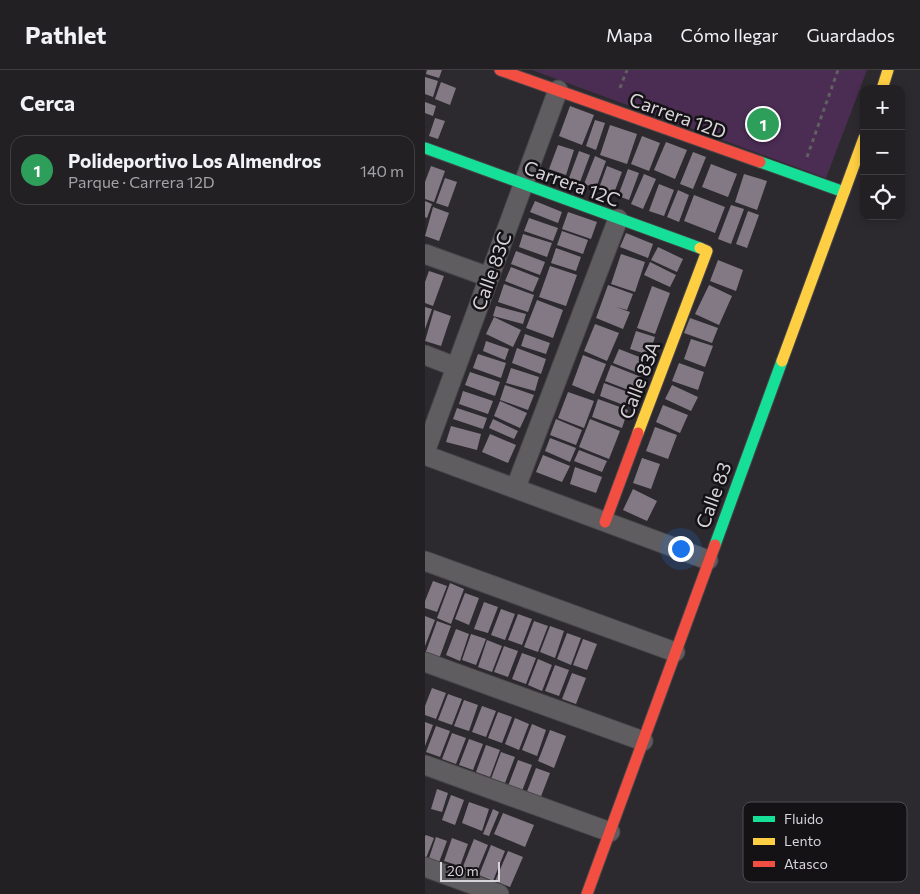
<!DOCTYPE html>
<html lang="es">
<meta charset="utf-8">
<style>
body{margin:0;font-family:Commissioner,sans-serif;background:#2e2d30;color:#f1f3f6}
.controls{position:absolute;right:15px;top:15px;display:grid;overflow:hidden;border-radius:10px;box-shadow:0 2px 8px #0003}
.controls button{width:45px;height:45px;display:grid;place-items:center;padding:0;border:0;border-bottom:1px solid #3f3e41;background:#222023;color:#f1f3f6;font:25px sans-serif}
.scale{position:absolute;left:15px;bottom:12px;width:60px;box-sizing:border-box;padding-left:5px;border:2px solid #d7d4d9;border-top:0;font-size:14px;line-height:18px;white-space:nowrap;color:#d7d4d9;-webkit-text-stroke:4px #151216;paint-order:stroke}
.you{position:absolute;left:255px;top:478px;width:18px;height:18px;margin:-12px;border:4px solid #fff;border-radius:50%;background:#1a73e8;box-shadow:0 0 0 8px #1a73e833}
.badge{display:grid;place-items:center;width:32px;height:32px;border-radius:50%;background:#1a73e8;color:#fff;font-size:16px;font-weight:700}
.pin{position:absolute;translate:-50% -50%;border:2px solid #fff;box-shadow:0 1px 5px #0006}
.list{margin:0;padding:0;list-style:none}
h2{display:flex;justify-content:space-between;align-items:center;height:65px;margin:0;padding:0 20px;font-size:21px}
h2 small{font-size:16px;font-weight:400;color:#a2a3a6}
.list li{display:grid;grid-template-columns:32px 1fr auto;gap:15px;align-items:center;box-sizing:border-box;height:70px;margin:0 10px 10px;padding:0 10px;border:1px solid #3f3e41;border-radius:15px}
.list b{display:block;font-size:19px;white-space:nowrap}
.list p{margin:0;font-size:16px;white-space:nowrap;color:#a2a3a6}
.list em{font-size:16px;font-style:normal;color:#a2a3a6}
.icon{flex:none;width:28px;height:28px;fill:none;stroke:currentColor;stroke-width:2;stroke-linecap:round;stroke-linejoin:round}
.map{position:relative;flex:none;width:495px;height:824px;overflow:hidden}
header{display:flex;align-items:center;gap:30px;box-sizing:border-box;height:70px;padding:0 25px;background:#222023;border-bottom:1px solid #3f3e41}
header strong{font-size:24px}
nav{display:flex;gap:28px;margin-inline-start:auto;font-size:18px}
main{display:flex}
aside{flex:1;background:#222023}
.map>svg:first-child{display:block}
</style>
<header>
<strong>Pathlet</strong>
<nav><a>Mapa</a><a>Cómo llegar</a><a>Guardados</a></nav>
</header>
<main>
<aside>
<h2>Cerca<small></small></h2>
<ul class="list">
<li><span class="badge" style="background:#2e9e5b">1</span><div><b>Polideportivo Los Almendros</b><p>Parque · Carrera 12D</p></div><em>140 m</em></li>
</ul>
</aside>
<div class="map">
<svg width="495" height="824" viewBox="0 0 495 824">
<rect width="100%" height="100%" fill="#2d2a2f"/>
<path fill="#4b2d54" d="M107,0H442L401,108Z"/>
<path fill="#827985" d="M2,0H17L14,8L1,4Z
M0,7L13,11L8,27L0,24Z
M16,12L31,18L25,35L10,29Z
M0,32L11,36L8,46L0,43Z
M145,36L169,45L157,75L134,66Z
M10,48L20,51L13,69L4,66Z
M170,50L180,53L171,80L161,76Z
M185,55L212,64L202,94L175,85Z
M217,66L235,73L224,101L206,94Z
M241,72L262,80L250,109L229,100Z
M133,75L149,80L141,105L124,99Z
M154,81L165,85L155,112L144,108Z
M268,82L281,87L268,119L255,114Z
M170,86L181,91L171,118L159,114Z
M286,94L312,104L303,127L277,117Z
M6,96L20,101L9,132L0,129V112Z
M182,96L197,102L189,123L174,118Z
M203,99L214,103L204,130L193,126Z
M219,104L231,109L218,139L206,134Z
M319,104L342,111L332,140L310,132Z
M20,108L32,112L23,137L11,133Z
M234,114L249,120L239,146L224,141Z
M253,120L264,125L254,152L242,147Z
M269,125L300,137L290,163L259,151Z
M0,131L7,134L2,148L0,147Z
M110,131L137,142L133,153L105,142Z
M306,135L319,139L306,174L293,169Z
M8,137L24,143L14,171L0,166Z
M323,141L334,145L322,178L311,174Z
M143,142L172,152L166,169L137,159Z
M104,148L133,158L128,171L99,161Z
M137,161L163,170L158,184L132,175Z
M201,163L228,174L223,188L195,177Z
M98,164L127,173L122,187L94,177Z
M233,177L258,189L252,202L226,190Z
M131,178L156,187L151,201L126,193Z
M91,181L120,192L115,205L86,194Z
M196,184L220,192L210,222L186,214Z
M293,190L318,200L311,221L285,211Z
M225,192L251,205L245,217L219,205Z
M125,196L152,205L141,236L114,227Z
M86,197L114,208L108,222L80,211Z
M4,201L19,206L8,236L0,233V212Z
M79,214L109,225L103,242L73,232Z
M183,215L208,224L202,240L191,237L205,242L198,259L171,248Z
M284,215L307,226L294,255L270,244Z
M227,216L245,223L230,264L212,258Z
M112,230L138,240L128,268L101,258Z
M71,236L101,244L98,254L68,246Z
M0,237L7,239L0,259Z
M9,240L26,246L16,276L0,271Z
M69,247L96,260L88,277L61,264Z
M265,248L293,258L287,273L259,263Z
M170,254L194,263L182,291L159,281Z
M211,261L230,267L224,285L205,279Z
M100,264L125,273L121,284L96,276Z
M266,269L288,276L280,297L259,289Z
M61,271L84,279L80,290L58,281Z
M92,278L121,289L116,304L87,293Z
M194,279L222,290L216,304L188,293Z
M53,284L81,293L76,308L48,298Z
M158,285L181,294L169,324L147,315Z
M254,293L279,302L273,320L247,311Z
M186,295L216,307L209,322L180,311Z
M86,298L114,307L110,321L81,313Z
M45,302L75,312L70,326L40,315Z
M179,313L208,324L204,337L175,326Z
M80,315L109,325L103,340L75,330Z
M247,315L273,327L266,341L240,329Z
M38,321L68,331L63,344L34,334Z
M143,322L169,331L159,358L133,348Z
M173,329L203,340L197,358L167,347Z
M75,331L102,343L95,358L69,346Z
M238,335L263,345L255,363L231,352Z
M32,338L62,348L58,359L28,349Z
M68,349L93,361L89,369L64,358Z
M131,349L157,360L151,375L125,365Z
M165,349L195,361L184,389L154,377Z
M26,356L56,364L52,380L21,372Z
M230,357L252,365L243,389L221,381Z
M65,364L91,375L83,393L57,382Z
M125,368L151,378L145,392L120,381Z
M154,380L182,391L177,402L149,391Z
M118,385L145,396L137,412L111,402Z
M217,388L235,394L226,419L208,413Z
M150,397L177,407L171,423L145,414Z
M208,419L232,431L222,451L198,440Z
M8,511L22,516L12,542L0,538V531Z
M25,513L39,519L26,554L12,548Z
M40,523L54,528L44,555L30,549Z
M59,532L73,537L63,563L49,559Z
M76,539L90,544L80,570L66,565Z
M93,544L107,549L97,575L83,570Z
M0,546L10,550L0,576Z
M12,551L26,556L14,589L0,584Z
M109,551L123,556L113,582L99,577Z
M125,556L139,561L130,588L115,582Z
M31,559L44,564L35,591L21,585Z
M142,563L156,568L146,595L132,589Z
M46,564L61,569L51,595L37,590Z
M158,569L172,574L162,600L148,595Z
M62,570L77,576L67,602L53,597Z
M79,576L93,581L83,607L69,602Z
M97,583L111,588L101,614L87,609Z
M113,589L127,595L117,621L103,615Z
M130,595L144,600L134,626L120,621Z
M147,603L161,608L151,634L137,629Z
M7,618L21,623L11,649L0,645V636Z
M23,624L37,629L27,655L13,650Z
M39,630L53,635L44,661L29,656Z
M57,636L71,641L61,667L47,662Z
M73,642L87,647L77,673L63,668Z
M90,648L104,654L94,680L80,674Z
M0,652L8,655L0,676Z
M107,654L121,660L112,686L97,680Z
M11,656L25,661L15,687L1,682Z
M125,660L141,666L129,698L113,691Z
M27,663L41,668L31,694L17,689Z
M44,669L58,674L48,700L34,695Z
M61,675L75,680L65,707L51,702Z
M76,682L90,687L80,713L66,709Z
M93,690L107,695L97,721L83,716Z
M111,698L125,703L115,729L101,724Z
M12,719L23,723L17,742L6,739Z
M26,725L39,730L30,755L17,750Z
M44,732L64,739L57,761L37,753Z
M68,739L74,742L64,766L58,764Z
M78,743L109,755L100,777L69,764Z
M1,765L9,768L0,791V766Z
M11,767L22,771L13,795L3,791Z
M27,768L43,774L35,796L19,791Z
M49,769L63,775L51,804L37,799Z
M66,775L80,781L68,811L54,805Z
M83,781L98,787L85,817L70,811Z"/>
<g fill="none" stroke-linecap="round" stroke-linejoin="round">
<g stroke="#484549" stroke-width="21">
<path id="street" d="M0,184L64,207
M0,285L31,297
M0,382L133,20
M0,385L283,490
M91,417L193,149
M0,491L250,582
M0,592L218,671
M0,695L185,762
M0,797L74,824"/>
</g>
<g stroke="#484549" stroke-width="13">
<path id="fast" d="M0,78L275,178
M335,92L419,122
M290,475L357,291"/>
</g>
<g stroke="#484549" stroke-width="13">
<path id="slow" d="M457,19L463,0
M357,291L439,68
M213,363L282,181L275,178"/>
</g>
<g stroke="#484549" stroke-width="13">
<path id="jam" d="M75,0L335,92
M180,452L213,363
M162,824L290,475"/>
</g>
<path stroke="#615f61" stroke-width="3" stroke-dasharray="4 4" stroke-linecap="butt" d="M195,18L202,0
M382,87L413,0"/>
<use href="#street" stroke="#5f5d60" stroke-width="19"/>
<use href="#fast" stroke="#16e098" stroke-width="11"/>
<use href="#slow" stroke="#ffcf43" stroke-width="11"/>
<use href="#jam" stroke="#f24e42" stroke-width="11"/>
</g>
<g text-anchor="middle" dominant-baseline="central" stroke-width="5" stroke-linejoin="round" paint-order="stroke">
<g font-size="19" fill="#d7d4d9" stroke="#151216">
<text transform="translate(253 45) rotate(20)">Carrera 12D</text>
<text transform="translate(147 113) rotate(20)">Carrera 12C</text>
<text transform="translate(66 201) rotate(-70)">Calle 83C</text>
<text transform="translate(214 310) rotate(-69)">Calle 83A</text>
<text transform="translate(288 425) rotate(-70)">Calle 83</text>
</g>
</g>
<rect x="318" y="732" width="164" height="80" rx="8" fill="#151216" stroke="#4f4c50" stroke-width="1"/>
<rect x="328" y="746" width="22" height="6" fill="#16e098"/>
<rect x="328" y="768" width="22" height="7" fill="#ffcf43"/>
<rect x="328" y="791" width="22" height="6" fill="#f24e42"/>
<g font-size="14" fill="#d7d4d9">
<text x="359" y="754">Fluido</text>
<text x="359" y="776">Lento</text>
<text x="359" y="799">Atasco</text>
</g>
</svg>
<div class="controls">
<button>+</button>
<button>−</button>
<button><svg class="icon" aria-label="locate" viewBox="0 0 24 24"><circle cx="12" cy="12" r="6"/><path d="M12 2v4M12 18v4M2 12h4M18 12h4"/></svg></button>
</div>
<div class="scale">20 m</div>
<div class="you"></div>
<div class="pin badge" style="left:338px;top:54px;background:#2e9e5b">1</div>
</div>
</main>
